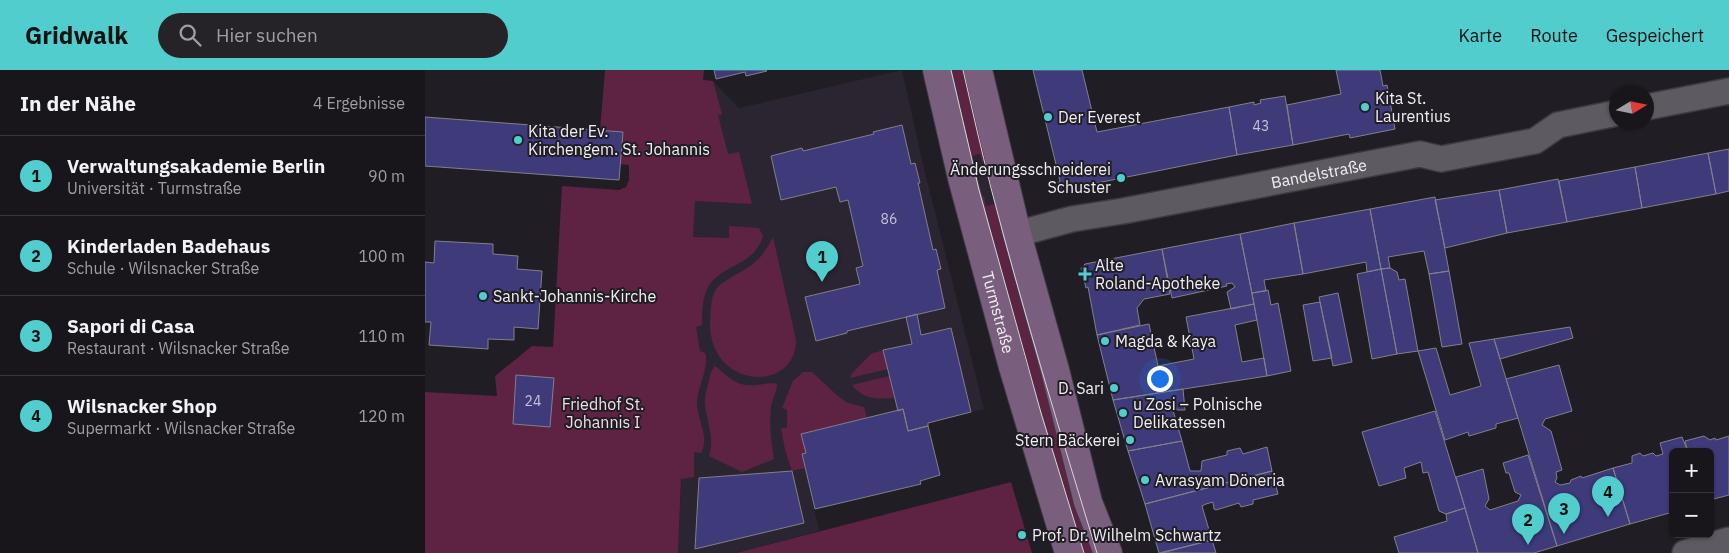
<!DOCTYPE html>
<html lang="de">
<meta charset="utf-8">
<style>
body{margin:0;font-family:"IBM Plex Sans",sans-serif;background:#252328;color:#f1f3f6}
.controls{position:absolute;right:15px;bottom:15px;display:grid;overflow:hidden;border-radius:8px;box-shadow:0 1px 4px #0004}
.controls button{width:45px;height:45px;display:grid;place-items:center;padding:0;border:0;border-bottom:1px solid #36353a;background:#18161b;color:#f1f3f6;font:25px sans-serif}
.compass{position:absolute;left:1184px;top:15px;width:45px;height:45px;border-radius:50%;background:#18161b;box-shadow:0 1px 4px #0004;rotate:80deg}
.you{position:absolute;left:734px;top:308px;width:18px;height:18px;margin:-12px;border:4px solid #fff;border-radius:50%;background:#1a73e8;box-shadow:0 0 0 8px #1a73e833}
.badge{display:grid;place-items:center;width:32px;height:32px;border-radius:50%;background:#52cdcd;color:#111;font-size:16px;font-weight:700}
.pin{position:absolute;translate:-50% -41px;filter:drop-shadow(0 1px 2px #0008)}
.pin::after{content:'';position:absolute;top:26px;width:18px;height:15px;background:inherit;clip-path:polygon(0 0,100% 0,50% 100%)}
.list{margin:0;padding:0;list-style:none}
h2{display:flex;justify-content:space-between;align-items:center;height:65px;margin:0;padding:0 20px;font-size:21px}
h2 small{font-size:16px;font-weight:400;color:#9f9fa3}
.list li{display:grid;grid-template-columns:32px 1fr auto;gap:15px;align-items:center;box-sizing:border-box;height:80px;padding:0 20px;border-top:1px solid #36353a}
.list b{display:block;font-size:19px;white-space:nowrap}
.list p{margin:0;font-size:16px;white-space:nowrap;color:#9f9fa3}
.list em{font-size:16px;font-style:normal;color:#9f9fa3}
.icon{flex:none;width:28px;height:28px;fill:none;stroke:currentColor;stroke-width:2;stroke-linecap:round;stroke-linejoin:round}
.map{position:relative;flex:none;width:1304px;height:483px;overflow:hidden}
header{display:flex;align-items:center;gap:30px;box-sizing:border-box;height:70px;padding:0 25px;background:#52cdcd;color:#111}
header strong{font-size:24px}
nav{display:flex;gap:28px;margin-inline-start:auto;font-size:18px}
.search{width:350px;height:45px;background:#252328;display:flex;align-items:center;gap:12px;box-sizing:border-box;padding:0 18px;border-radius:28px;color:#9f9fa3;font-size:19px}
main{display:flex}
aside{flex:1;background:#18161b}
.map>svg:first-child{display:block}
</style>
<header>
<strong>Gridwalk</strong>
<div class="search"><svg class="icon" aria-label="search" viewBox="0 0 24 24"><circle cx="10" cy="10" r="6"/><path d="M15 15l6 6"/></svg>Hier suchen</div>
<nav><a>Karte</a><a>Route</a><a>Gespeichert</a></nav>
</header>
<main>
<aside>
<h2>In der Nähe<small>4 Ergebnisse</small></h2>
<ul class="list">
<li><span class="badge">1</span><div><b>Verwaltungsakademie Berlin</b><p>Universität · Turmstraße</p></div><em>90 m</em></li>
<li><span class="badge">2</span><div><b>Kinderladen Badehaus</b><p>Schule · Wilsnacker Straße</p></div><em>100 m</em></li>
<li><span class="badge">3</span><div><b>Sapori di Casa</b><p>Restaurant · Wilsnacker Straße</p></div><em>110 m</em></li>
<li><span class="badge">4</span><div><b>Wilsnacker Shop</b><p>Supermarkt · Wilsnacker Straße</p></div><em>120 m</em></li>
</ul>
</aside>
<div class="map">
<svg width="1304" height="483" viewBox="0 0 1304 483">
<rect width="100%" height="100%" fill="#201d24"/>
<path fill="#2b2531" d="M477,0L497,90L559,339L503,353V356L483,361L478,339L377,364L381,383L377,384L394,461L310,483H253L271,91L278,10L288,11L314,38Z
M555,84L567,90L577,132L561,136L549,129L539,88Z"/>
<path fill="#5e2242" d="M180,0H279L278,10L288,11L297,44L293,45L303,84L314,82L327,134L270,131L268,167L304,168V156L334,158L338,166C329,197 296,194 283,217C277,228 277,243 277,255L271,257L275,281L280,283C285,296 272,318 272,333C272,351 285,366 276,383L269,382V407L256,409L253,483H0V322L72,326L70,306L107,276L128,277L137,116L194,120L201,117L204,110V95L195,94L198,62L175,60Z
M519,0H545L567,90L557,92L555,84L539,88Z
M559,126L561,136L577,132L678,483H651L549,129Z
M348,167L371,270C371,324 283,320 285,251C286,242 285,230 290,221C297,209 320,202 330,192C338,186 343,176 348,167Z
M458,280L463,299L425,308L427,303L446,284Z
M290,296C299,302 305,311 316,314C328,318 344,311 352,314C352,322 347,330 346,337C344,355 346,372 349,389L317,402L284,386C290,368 282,353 280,335C279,327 282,319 284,311C285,305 286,300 290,296Z
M378,302H387L414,327L423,333L439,337L442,348L377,364L381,383L377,384L380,398L367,401L360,380L356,358H362V340L357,338L368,311Z
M464,306L469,328C453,329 438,330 427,315Z
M586,412L607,483H311Z"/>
<path fill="#3f3a7a" stroke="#80808a" d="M289,0H341L342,1L321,6L320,2L291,9Z
M608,0H657L672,62L804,37L812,85L647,118L642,125L631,116L635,111Z
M911,0H955L958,16L962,15L970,59L925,68L924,64L868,75L862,35L916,24Z
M860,26L868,75L812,85L804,37L829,32V35L836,33L835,30Z
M0,47L198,62L194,110L0,96Z
M477,55L486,94L490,93L495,113H493L508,180L511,179L516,199L512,200L520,238L422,261V263L391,271L380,227L435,214L431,198L438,196L423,130L415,132L411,117L356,130L346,86L377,78L378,81L449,64L448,62Z
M1304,79V121L1291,124L1283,83Z
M1283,83L1291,124L1217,138L1210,97Z
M1210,97L1217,138L1142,152L1134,111Z
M1133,109L1142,152L1082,163L1074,120Z
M1074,120L1082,163L1020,178L1010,130Z
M1010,127L1024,201L1004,204L999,181L963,187L965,198L956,199L945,139Z
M945,139L956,199L942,202L941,192L878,204L869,153Z
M869,153L878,204L839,210L841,221L827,223L815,164Z
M815,164L829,234L806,239L802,222L810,217L807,213L801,214L802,216L747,228L737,179Z
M10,171L68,174V184L93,186L92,199L117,201L113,259L89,257V270L63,269V279L4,275L6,252H0V192L9,193Z
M737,179L745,224L719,229L712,238L715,255L672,265L663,217L661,218L656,198L660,194Z
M965,198L972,202L974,210L980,209L993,281L972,284L956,199Z
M956,199L972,284L947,289L932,204Z
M1024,201L1037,274L1017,277L1004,204Z
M843,220L846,235L853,233L866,301L842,306L827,223Z
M913,223L927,292L908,296L894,227Z
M895,232L907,288L888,291L878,235Z
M829,234L832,250L810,255L817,292L839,288L842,306L688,330L672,265L724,254L733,296L769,289L761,247Z
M492,244L496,265L526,258L546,342L503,353V356L483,361L478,339L473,341L458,280L487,274L481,247Z
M1145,257L1148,268L1075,289L1069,269Z
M1069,269L1093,348L1071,354V358L1044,366L1043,362L1020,370L993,281L1011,278L1025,325L1056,316L1044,273Z
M1134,295L1147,341L1120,349L1117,355L1126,361L1137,400L1131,402L1132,408L1130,412L1135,415L1145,413L1146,410L1156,406L1157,408L1188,398L1205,454L1132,476L1081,309Z
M91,305L129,308L125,357L88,354Z
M758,319L760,340H752L750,336L747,337L757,371L703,381L688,330Z
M478,339L483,361L503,356L515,405L495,411L496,414L390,439L377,384L381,383L376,364Z
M1010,341L1040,438L1021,444L1014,441L1003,402L998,403L996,392L979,398L981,408L954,416L937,362Z
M1279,366L1285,370L1290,368L1291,370L1304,366V425L1285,430V382H1263L1260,371Z
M1257,367L1263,382H1248V442L1205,454L1188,398L1207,393V386L1215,383L1218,386L1228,383L1231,386L1238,384L1235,373Z
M757,371L765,401H776L777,391L802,385V381L815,378L818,384L842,377L847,401L720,434L703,381Z
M1103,385L1132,476L1109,483H1053L1031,407L1058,399L1064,429L1060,436L1065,440L1093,431L1096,425L1090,422L1084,403H1081L1078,393Z
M367,401L379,453L270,479L274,408Z
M847,401L853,424L828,430V434L816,437L814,433L791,440L789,439L788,432L781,434L777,436L787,470L734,483L720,434Z
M1040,438L1053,483H974L969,467L1022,451L1021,444Z
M787,470L791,483H737Z"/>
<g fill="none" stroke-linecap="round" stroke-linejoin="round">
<g stroke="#3d3a40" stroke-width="28">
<g id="street">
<path d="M1222,37L1304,21"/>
<path id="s1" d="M592,164L647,149L698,141L995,84L1016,89L1110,71L1133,55L1192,43"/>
<path d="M1260,483L1304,470"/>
</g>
</g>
<g stroke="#3d3a40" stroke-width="30">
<g id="secondary">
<path id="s2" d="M512,0L537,108L588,297L644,483"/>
<path d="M553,0L592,164L630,300L663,432L683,483"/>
</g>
</g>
<use href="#street" stroke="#5d5a62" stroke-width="25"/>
<use href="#secondary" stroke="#7a5e7d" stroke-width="28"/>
<path stroke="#d7d4d9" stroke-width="1" d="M526,0L554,120L616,343L659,483
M538,0C547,39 556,79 566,118C598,241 635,362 672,483"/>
</g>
<g fill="#52cdcd" stroke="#201d24" stroke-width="2">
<circle cx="940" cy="37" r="5"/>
<circle cx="623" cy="47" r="5"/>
<circle cx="93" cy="70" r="5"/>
<circle cx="696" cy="108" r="5"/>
<path d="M657.5 196.5h5v5h5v5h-5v5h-5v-5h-5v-5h5z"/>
<circle cx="58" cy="226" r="5"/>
<circle cx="680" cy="271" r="5"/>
<circle cx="689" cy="318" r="5"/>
<circle cx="698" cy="343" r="5"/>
<circle cx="705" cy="370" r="5"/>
<circle cx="720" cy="410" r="5"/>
<circle cx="597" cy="465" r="5"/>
</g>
<g text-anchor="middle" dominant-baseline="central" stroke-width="4" stroke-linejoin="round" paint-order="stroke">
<g font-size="14" fill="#c5c2d6">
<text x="836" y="56">43</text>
<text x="464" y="149">86</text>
<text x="108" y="331">24</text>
</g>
<g font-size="16" fill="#f2eff4" stroke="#201d24" text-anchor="start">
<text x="950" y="28">Kita St.<tspan x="950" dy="18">Laurentius</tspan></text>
<text x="633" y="47">Der Everest</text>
<text x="103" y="61">Kita der Ev.<tspan x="103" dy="18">Kirchengem. St. Johannis</tspan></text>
<text x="686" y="99" text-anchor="end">Änderungsschneiderei<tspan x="686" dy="18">Schuster</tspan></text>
<text x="670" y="195">Alte<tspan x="670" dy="18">Roland-Apotheke</tspan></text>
<text x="68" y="226">Sankt-Johannis-Kirche</text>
<text x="690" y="271">Magda &amp; Kaya</text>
<text x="679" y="318" text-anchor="end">D. Sari</text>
<text x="708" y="334">u Zosi – Polnische<tspan x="708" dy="18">Delikatessen</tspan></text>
<text x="695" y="370" text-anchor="end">Stern Bäckerei</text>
<text x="730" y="410">Avrasyam Döneria</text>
<text x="607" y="465">Prof. Dr. Wilhelm Schwartz</text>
</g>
<g font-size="16" fill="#f2eff4" stroke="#201d24">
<text stroke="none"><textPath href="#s1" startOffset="308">Bandelstraße</textPath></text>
<text stroke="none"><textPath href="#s2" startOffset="250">Turmstraße</textPath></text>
</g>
<g font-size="16" fill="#f2dce6" stroke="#201d24">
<text x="178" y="334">Friedhof St.<tspan x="178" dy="18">Johannis I</tspan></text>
</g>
</g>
</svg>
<div class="controls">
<button>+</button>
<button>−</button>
</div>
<svg class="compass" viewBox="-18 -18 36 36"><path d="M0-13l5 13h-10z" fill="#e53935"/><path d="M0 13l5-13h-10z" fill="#9f9fa3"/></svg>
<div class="you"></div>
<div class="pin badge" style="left:397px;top:212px">1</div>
<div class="pin badge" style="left:1103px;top:475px">2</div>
<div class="pin badge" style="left:1139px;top:464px">3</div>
<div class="pin badge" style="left:1183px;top:447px">4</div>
</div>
</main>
